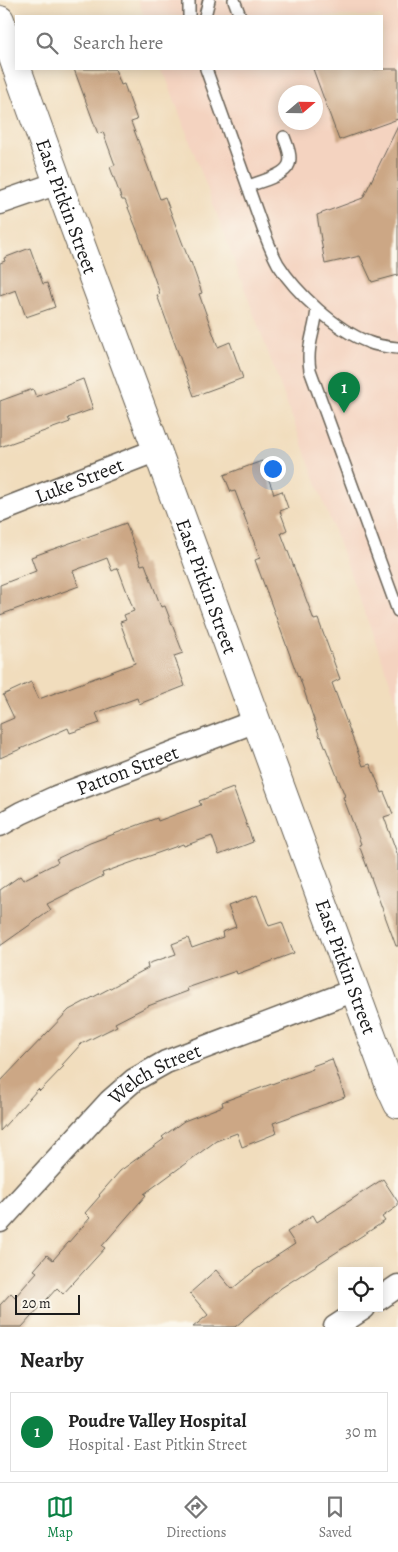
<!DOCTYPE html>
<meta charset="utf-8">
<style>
body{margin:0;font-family:Alegreya,serif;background:#f6f6f6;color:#222}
.controls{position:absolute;right:15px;bottom:15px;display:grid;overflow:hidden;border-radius:0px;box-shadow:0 2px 12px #0003}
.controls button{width:45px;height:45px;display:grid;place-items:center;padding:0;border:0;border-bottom:1px solid #e0e0e0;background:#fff;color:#222;font:25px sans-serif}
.compass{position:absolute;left:278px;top:85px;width:45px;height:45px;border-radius:50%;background:#fff;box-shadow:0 2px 12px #0003;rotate:70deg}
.scale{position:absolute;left:15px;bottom:12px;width:65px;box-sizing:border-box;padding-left:5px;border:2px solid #1c1c1c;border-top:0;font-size:14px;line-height:18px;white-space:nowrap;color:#1c1c1c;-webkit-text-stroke:4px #fbf7ec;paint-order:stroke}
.you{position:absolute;left:272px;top:468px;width:18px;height:18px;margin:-12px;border:4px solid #fff;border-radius:50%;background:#1a73e8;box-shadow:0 0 0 8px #1a73e833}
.badge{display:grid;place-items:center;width:32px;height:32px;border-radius:50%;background:#0b8043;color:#fff;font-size:16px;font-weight:700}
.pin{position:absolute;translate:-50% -41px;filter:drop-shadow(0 1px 2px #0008)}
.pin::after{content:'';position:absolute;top:26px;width:18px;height:15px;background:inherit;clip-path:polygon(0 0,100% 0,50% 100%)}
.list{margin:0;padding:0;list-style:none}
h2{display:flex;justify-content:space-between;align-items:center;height:65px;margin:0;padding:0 20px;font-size:21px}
h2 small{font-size:16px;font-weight:400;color:#767676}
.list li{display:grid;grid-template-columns:32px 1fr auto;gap:15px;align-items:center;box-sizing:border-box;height:80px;margin:0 10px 10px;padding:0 10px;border:1px solid #e0e0e0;border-radius:0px}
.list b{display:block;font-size:19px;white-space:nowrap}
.list p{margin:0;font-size:16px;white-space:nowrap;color:#767676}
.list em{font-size:16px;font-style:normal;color:#767676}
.icon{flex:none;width:28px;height:28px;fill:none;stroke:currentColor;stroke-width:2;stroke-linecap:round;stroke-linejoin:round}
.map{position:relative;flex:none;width:398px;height:1327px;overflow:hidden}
.search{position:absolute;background:#fff;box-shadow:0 2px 12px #0003;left:15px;right:15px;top:15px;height:55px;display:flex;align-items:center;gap:12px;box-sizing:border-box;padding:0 18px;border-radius:0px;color:#767676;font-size:19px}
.sheet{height:155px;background:#fff}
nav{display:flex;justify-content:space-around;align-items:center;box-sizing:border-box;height:70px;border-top:1px solid #e0e0e0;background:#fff;font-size:14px;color:#767676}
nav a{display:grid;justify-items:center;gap:2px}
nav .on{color:#0b8043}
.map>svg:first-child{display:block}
</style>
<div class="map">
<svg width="398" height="1327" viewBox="0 0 398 1327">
<rect width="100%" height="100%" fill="#fbf7ec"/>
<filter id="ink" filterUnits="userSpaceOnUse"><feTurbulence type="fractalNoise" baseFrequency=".02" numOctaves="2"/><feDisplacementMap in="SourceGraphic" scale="10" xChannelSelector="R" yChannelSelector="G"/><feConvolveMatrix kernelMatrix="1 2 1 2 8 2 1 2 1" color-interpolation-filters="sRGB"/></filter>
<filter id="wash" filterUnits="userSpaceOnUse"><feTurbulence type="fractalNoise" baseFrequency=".0096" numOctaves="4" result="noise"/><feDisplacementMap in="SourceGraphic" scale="20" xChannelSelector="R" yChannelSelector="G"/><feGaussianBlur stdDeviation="1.12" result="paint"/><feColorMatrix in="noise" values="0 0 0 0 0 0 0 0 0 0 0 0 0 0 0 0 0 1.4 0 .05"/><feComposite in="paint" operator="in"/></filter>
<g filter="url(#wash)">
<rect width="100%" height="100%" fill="#f1ddbd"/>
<path fill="#f4d3c0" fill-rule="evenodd" d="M138,0H398V703L163,69H382V16H144ZM286,92H316V122H286Z"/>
<g id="blocks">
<path fill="#cca785" d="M74,69H115L121,85L124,84L137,120L131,122L160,199L165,197L190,263L191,262L202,293L199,294L218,347L230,342L243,378L194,396L157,295L160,294L137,230L125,200H122L110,167L115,165L103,132L98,134Z
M313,69H398V119L339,140Z
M398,126V275L372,282L360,256L325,264L317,215L363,198Z
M30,248L43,284L47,283L55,307L26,317L16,290L0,296V263L5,261L4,258Z
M83,379L93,409L68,418L70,422L0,447V401L33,389L36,397Z
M262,461L274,494L282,491L288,508L280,511L287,530L281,533L314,620L318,619L340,679L332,683L363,766L370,764L382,793L384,792L393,814L384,817L398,856V946H396L359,845L361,844L343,797L345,796L321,736L320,737L299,676L298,677L255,560L260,558L235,491L231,492L224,475Z
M126,523L141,565L145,564L161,607L165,606L183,653L174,656L185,686L139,704L137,698L96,713L100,723L70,733L68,728L0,758V724L14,718L3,695L31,682L39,699L135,663L120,622L126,620L124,615L134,611L118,568L112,571L107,558L73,571L79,586L0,615V585L36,571L31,557Z
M233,788L253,842L219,855L212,836L184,846L183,844L102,873L103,876L47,904L51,910L0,946V890L20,876L23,880L58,862L56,859L90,843L157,818L158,821L201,805L199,801Z
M257,895L269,926L282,922L294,953L237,974L236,971L187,988L188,991L148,1006L115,1023L117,1026L81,1044L62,1065L64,1066L40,1091L38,1089L0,1131V1082L69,1010L148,968L147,964L176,954L172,944L188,938L192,948L223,937L222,932L236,927L228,906Z
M332,1059L345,1097L273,1123L277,1133L242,1147L237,1133L216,1141L144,1194L146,1195L102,1246L105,1248L63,1294L57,1288L22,1327H0V1305L11,1293L15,1297L37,1272L34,1270L47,1255L53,1260L90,1218L85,1213L100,1196L99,1195L120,1171L164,1139L162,1137L184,1121L223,1106L222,1102L313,1069L312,1066Z
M383,1179L398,1202V1206L382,1217L385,1221L281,1288L235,1327H193L208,1315L190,1293L216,1270L232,1289L254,1271L295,1244L287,1232L313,1215L317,1222Z"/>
</g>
</g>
<g filter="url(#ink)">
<use href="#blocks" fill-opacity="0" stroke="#676054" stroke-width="1"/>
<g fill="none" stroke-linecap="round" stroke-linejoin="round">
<g stroke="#676054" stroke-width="14">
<path id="lane" d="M234,0L240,16
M189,16V0
M205,16L209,0
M206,69L263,229C267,240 272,253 278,264C296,293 336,330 368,342C377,346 388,347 398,348
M248,186C259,182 285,176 289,164C292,156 287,145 284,137
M317,309C315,332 306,346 310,370L398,611"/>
</g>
<g stroke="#676054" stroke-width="25">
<g id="street">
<path d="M0,203L58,183"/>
<path id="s1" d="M0,511L157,450"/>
<path id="s2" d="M0,825L21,813L56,797L256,721"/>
<path id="s3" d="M0,1221L110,1101L134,1080L166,1062L355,990"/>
<path d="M379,1299L398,1286"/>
<path d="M335,1327L364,1308"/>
</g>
</g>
<g stroke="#676054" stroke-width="30">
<g id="secondary">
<path d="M0,20L16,66"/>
<path id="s4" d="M17,69L58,183L157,450L391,1089L398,1104"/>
</g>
</g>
<use href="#lane" stroke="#fff" stroke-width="11"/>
<use href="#street" stroke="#fff" stroke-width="22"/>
<use href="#secondary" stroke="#fff" stroke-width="28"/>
</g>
</g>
<g text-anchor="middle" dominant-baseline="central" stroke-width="5" stroke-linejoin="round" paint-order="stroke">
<g font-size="20" fill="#1c1c1c" stroke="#fbf7ec">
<text stroke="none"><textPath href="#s4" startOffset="146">East Pitkin Street</textPath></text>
<text stroke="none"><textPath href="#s1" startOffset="85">Luke Street</textPath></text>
<text stroke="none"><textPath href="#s4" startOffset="551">East Pitkin Street</textPath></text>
<text stroke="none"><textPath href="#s2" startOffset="139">Patton Street</textPath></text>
<text stroke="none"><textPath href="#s4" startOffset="956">East Pitkin Street</textPath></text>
<text stroke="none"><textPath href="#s3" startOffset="216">Welch Street</textPath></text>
</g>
</g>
</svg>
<div class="controls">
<button><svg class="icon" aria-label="locate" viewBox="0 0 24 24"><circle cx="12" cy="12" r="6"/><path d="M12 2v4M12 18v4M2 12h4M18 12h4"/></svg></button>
</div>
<svg class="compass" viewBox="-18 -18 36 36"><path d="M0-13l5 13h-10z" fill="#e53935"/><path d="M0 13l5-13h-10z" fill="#767676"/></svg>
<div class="scale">20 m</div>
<div class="you"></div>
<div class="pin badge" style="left:344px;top:413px">1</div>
<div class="search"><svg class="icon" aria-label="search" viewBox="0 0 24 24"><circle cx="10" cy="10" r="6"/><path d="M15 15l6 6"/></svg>Search here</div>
</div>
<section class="sheet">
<h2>Nearby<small></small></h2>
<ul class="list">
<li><span class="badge">1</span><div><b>Poudre Valley Hospital</b><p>Hospital · East Pitkin Street</p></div><em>30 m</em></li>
</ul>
</section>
<nav>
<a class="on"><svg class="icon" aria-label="map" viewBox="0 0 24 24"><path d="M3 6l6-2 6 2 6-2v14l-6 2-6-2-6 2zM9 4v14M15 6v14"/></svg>Map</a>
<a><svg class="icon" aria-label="directions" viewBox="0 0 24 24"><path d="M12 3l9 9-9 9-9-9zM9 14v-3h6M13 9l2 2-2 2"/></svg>Directions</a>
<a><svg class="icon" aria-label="saved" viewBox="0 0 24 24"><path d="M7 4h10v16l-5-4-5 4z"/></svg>Saved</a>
</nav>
